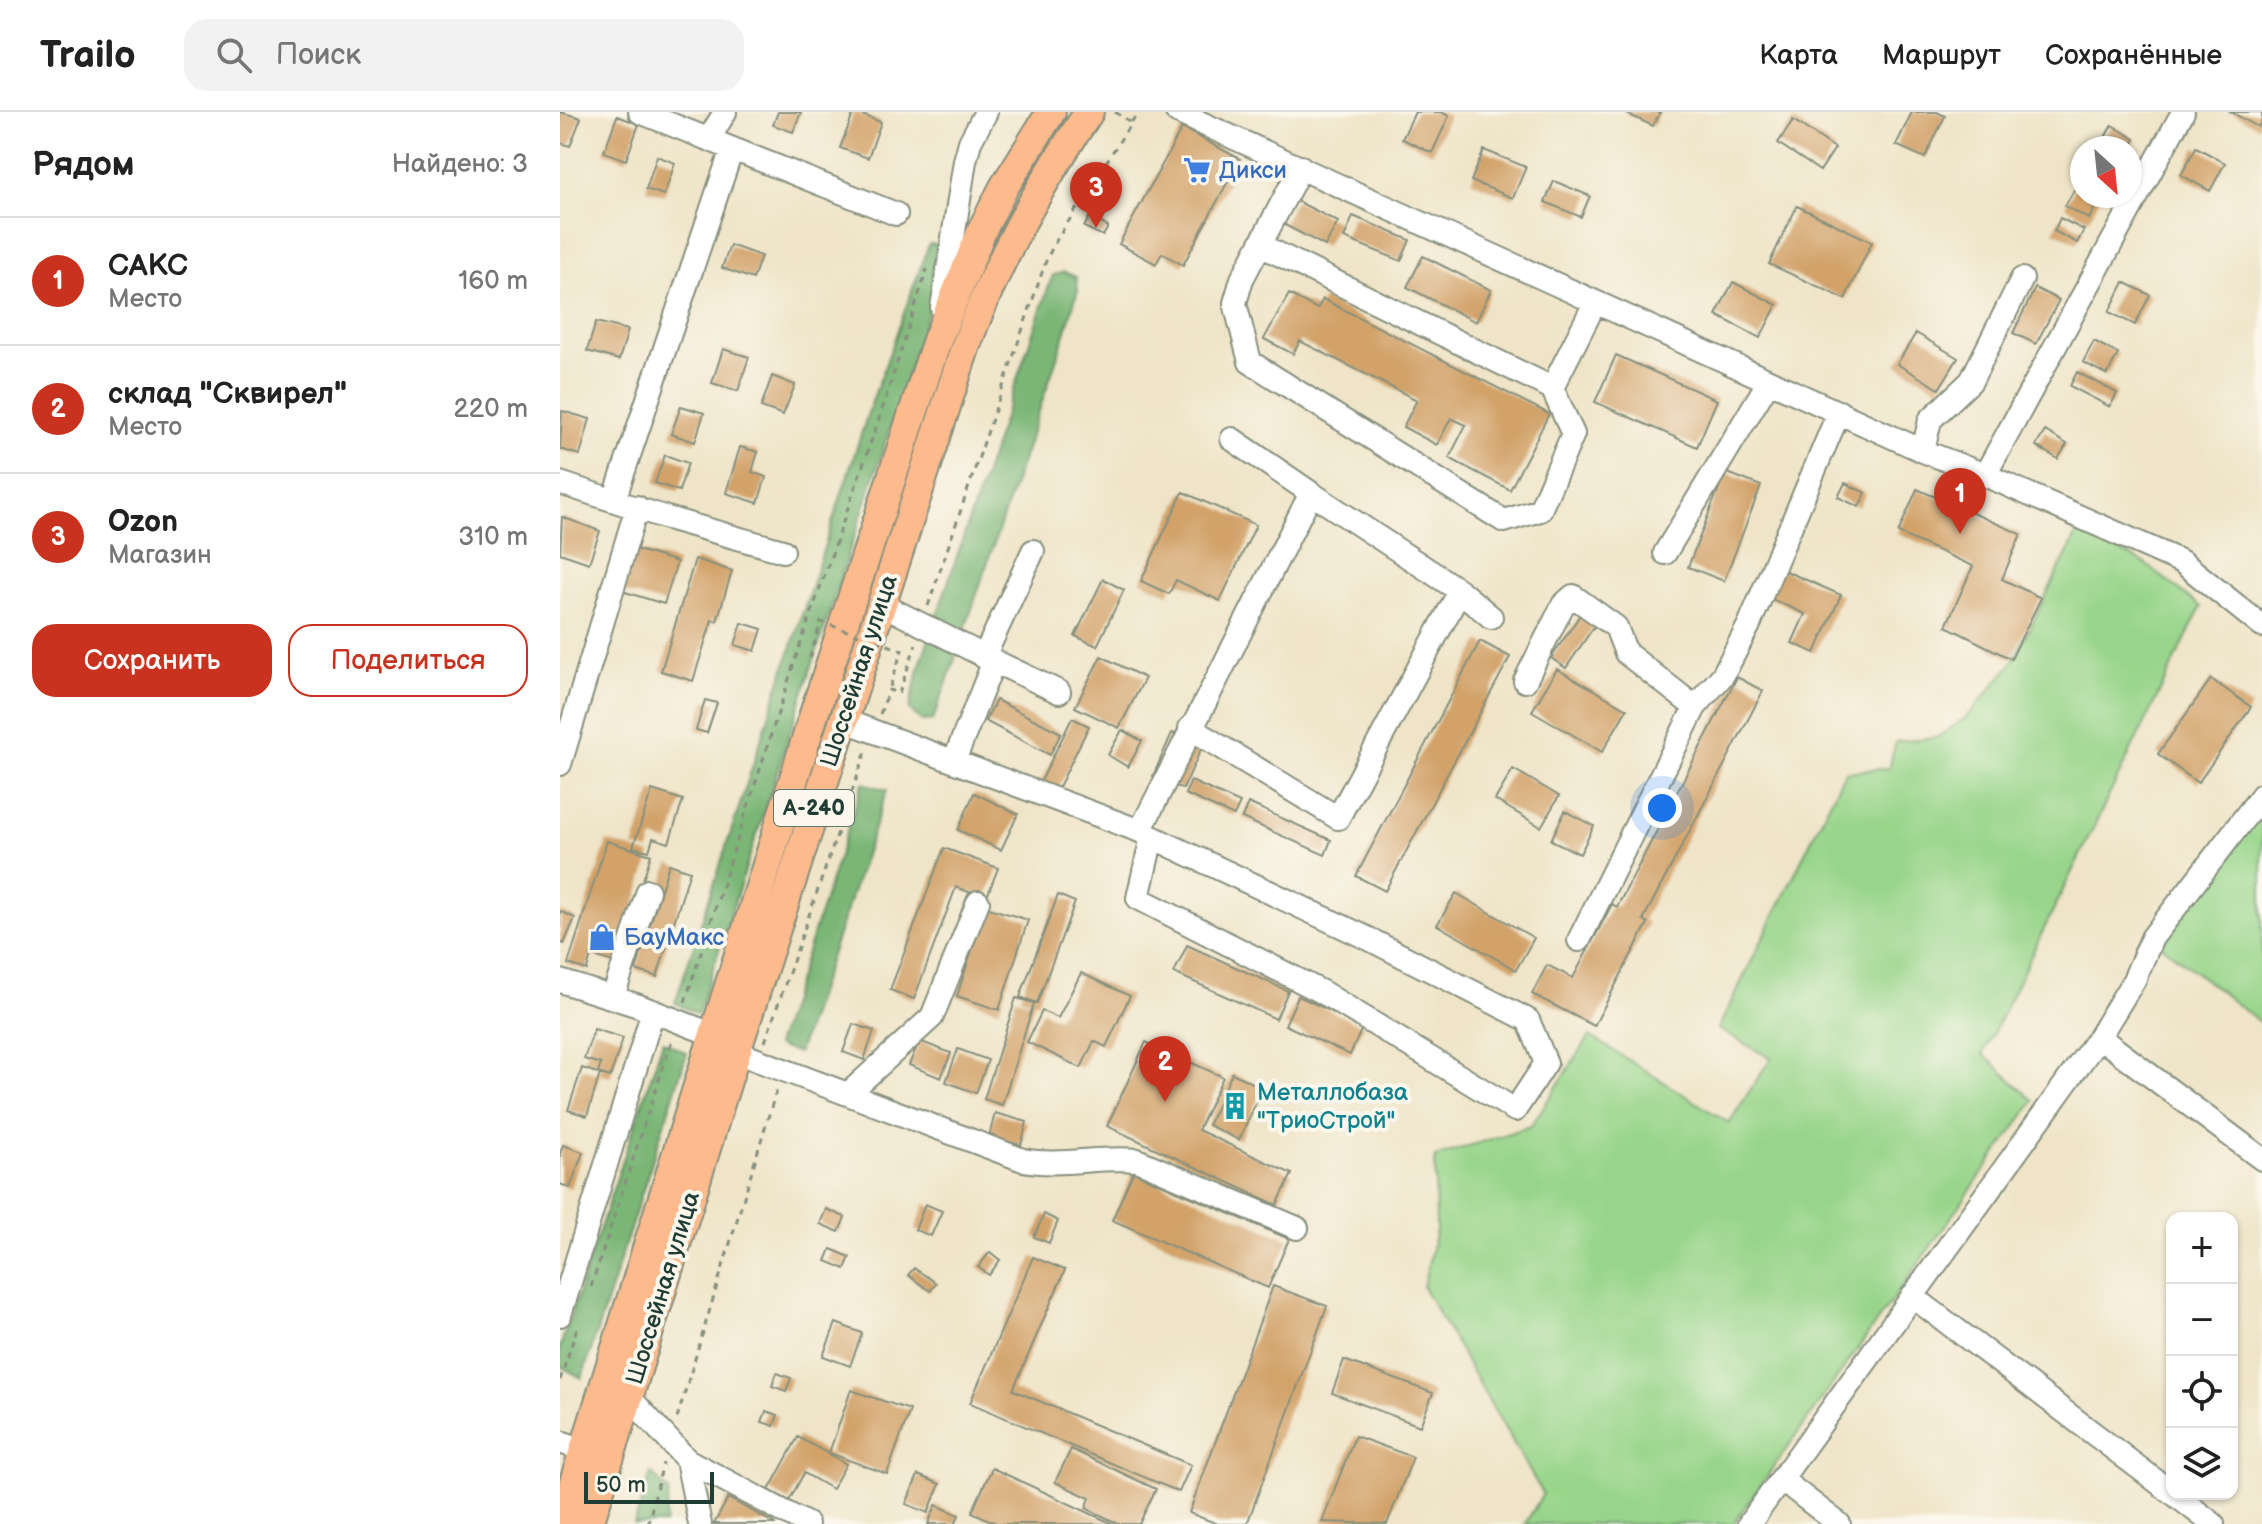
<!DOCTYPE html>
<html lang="ru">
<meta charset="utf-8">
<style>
body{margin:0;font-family:"Balsamiq Sans",sans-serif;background:#f2f2f2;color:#222}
.controls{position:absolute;right:24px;bottom:24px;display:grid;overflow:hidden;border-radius:16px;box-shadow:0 2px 6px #0004}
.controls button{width:72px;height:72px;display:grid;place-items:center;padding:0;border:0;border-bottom:2px solid #e0e0e0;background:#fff;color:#222;font:40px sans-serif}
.compass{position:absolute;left:1510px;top:24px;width:72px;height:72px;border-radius:50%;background:#fff;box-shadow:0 2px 6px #0004;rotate:153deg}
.scale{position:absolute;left:24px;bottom:20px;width:130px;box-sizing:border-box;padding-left:8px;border:4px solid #1f3d34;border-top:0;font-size:22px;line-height:28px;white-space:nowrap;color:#1f3d34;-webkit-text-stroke:6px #fbf7ec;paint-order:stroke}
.you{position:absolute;left:1102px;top:696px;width:28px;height:28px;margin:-20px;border:6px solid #fff;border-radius:50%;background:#1a73e8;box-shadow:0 0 0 12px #1a73e833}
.badge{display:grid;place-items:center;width:52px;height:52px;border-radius:50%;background:#c8321e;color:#fff;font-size:26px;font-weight:700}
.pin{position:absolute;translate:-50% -66px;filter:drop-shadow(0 2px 4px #0008)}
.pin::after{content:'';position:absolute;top:42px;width:28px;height:24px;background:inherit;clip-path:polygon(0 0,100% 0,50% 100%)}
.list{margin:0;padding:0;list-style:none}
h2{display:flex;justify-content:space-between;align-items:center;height:104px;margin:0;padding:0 32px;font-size:34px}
h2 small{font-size:26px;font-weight:400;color:#767676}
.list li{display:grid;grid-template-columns:52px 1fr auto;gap:24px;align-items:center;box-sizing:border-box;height:128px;padding:0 32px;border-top:2px solid #e0e0e0}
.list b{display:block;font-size:30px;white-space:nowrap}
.list p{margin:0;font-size:26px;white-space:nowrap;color:#767676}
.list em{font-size:26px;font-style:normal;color:#767676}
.actions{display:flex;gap:16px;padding:24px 32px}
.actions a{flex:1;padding:18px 0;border:2px solid #c8321e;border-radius:24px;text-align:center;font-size:28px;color:#c8321e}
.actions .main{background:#c8321e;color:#fff}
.icon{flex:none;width:44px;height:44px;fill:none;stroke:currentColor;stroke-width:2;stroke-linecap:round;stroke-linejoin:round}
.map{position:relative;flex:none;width:1702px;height:1412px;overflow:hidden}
header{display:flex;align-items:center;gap:48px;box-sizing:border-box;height:112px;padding:0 40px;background:#fff;border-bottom:2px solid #e0e0e0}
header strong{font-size:38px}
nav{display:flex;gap:44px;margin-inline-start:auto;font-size:28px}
.search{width:560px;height:72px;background:#f2f2f2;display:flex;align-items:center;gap:20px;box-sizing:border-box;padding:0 28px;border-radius:24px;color:#767676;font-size:30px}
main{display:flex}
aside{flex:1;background:#fff}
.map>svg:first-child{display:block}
</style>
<header>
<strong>Trailo</strong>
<div class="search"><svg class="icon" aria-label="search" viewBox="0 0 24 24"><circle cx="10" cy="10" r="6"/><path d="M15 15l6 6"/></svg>Поиск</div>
<nav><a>Карта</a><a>Маршрут</a><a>Сохранённые</a></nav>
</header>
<main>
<aside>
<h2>Рядом<small>Найдено: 3</small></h2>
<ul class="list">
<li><span class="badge">1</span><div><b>САКС</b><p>Место</p></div><em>160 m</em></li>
<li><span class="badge">2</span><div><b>склад &quot;Сквирел&quot;</b><p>Место</p></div><em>220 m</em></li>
<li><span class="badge">3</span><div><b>Ozon</b><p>Магазин</p></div><em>310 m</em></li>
</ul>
<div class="actions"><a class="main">Сохранить</a><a>Поделиться</a></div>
</aside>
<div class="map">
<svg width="1702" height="1412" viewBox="0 0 1702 1412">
<rect width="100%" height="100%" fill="#fbf7ec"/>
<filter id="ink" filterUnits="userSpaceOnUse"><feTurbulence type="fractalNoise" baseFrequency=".0125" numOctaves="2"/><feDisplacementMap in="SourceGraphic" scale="16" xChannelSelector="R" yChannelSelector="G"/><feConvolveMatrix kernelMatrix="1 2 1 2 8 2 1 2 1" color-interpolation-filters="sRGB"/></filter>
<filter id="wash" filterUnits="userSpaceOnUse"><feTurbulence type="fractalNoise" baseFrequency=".006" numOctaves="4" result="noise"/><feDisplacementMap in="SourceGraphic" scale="32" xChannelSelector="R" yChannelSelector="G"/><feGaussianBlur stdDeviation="1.8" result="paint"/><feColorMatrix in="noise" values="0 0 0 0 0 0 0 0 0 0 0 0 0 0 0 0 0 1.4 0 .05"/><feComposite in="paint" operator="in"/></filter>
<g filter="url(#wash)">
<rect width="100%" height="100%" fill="#efe4c7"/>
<path fill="#98d58a" stroke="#5c895f" stroke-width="2" d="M1518,420L1583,450L1641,495L1423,942L1474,989L1173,1412H965L983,1382L863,1175L876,1118L875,1045L971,1014L1030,924L1169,1011L1211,946L1158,917L1285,660L1329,656L1336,630L1378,625L1408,604L1451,553Z
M1702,683V912L1592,826Z"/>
<path fill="#7ab676" stroke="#4c7a55" stroke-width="2" d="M369,132L377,133L383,147L378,169L138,902L115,891L310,295Z
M504,160L516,165L518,178L503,228L386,573L373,608L362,609L349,598L360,553L487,179L493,163Z
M303,671L327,678L238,941L216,934Z
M103,929L127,941L22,1266L0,1254V1235Z
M91,1361L109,1379L105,1412H74Z"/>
<g id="blocks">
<path fill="#d2a269" d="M0,0L21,6L10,34L0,31Z
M218,0H241L233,20L213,13Z
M294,0L321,10L308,46L280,36Z
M855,0H881L889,4L872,41L842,27Z
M1063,0H1100L1093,14Z
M1352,0H1377L1385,4L1365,46L1336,33Z
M1671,0H1702V8L1698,15Z
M57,4L79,12L66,48L44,40Z
M1233,8L1275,36L1260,59L1218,31Z
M1552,13L1575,27L1570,36H1539Z
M622,16L680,47L623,153L602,141L596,152L559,132Z
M1636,35L1665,51L1650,79L1621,63Z
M924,38L966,55L953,86L911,69Z
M97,44L115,51L104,83L86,77Z
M1522,64V84H1541L1529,107L1505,94Z
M994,69L1030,84L1021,105L985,90Z
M735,88L778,110L765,134L723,112Z
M1237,94L1312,130L1285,187L1209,152Z
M530,104L548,115L543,124L524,115Z
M793,104L850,128L841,149L784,126Z
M1500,106L1524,118L1517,131L1494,119Z
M170,133L201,144L193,167L162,156Z
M863,144L931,178L916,210L847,175Z
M1173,170L1217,193L1200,226L1156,203Z
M1564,170L1590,183L1575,213L1549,200Z
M1475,176L1499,188L1476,232L1453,221Z
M729,182L757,197L763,187L989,302L950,378L889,346L906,313L891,306L877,333L843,315L857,288L740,229L733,242L704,227Z
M36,210L68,218L59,248L27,239Z
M1356,221L1398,246L1379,277L1337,252Z
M1534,229L1558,242L1547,263L1523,250Z
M163,237L189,245L178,279L152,271Z
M1056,243L1157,288L1137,335L1035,290Z
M1517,260L1557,281L1550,295L1510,274Z
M212,264L235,273L223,303L201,295Z
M121,294L144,301L135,330L111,322Z
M2,299L30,307L20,343L0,337Z
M1485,319L1507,332L1498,347L1476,334Z
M180,335L198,340L192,360L206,365L198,391L166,381Z
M105,343L128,351L119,379L95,371Z
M1165,360L1201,374L1164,469L1128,455Z
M1285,371L1306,381L1299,395L1278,385Z
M1357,377L1461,422L1442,467L1481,486L1451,547L1386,514L1413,454L1338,421Z
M623,380L696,413L660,489L616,468L609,482L581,469Z
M2,405L40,419L29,451L0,441Z
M75,437L117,450L104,492L62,479Z
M135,447L172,459L157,509L152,508L133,569L101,559Z
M1221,457L1281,483L1255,541L1232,531L1245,502L1209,486Z
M543,467L564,478L537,534L515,524Z
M1020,503L1035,513L1006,556L991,546Z
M182,511L202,517L195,539L175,533Z
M920,529L950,545L825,779L796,764Z
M541,544L585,566L559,616L515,595Z
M997,557L1067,597L1042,640L972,599Z
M1177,565L1203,579L1083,808L1088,811L1034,914L972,882L987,853L1013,866L1052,792L1057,795Z
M1651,567L1691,595L1638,671L1598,642Z
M145,588L157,591L147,621L136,618Z
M436,588L501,621L490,643L425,609Z
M512,606L529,614L497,679L480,671Z
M562,618L582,629L568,655L548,643Z
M612,621L642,635L623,677L593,664Z
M953,657L999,684L981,715L935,688Z
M631,669L680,691L674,704L625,682Z
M92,678L123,688L109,731L93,726L89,739L73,735Z
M414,681L458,702L441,738L398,718Z
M688,691L771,728L765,743L682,706Z
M1005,699L1034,714L1020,742L991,728Z
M47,729L91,743L56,851L31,843L27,858L8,852Z
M384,736L438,756L426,787L396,775L354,887L330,878Z
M109,752L130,759L97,865L76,858Z
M896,781L974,826L956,858L877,813Z
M498,783L515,790L477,891L460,885Z
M426,795L468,808L439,898L397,884Z
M0,799L15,806L4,832L0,830Z
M627,833L728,879L716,907L614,861Z
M521,861L570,884L546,935L534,929L521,956L467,930L482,899L498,906Z
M738,884L803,914L790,943L725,913Z
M456,886L474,891L442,993L424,987Z
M293,912L314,919L304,948L283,940Z
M34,917L63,926L50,965L38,961L41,952L24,947Z
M359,929L391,941L381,966L349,953Z
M586,930L663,965L638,1018L732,1062L717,1093L547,1014Z
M398,937L428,948L416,981L386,970Z
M22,956L40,962L27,1004L8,998Z
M672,961L703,976L679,1028L648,1013Z
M435,1001L467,1010L461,1033L429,1025Z
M3,1033L23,1040L10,1076L0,1072V1042Z
M573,1060L729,1127L708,1176L552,1108Z
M365,1092L382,1099L371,1124L355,1118Z
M266,1097L285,1105L279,1120L260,1112Z
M484,1102L498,1109L489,1131L474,1125Z
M271,1137L290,1145L285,1157L266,1149Z
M430,1140L440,1148L429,1163L418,1155Z
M473,1145L505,1158L453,1278L631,1353L619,1380L410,1291Z
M354,1156L376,1171L370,1179L348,1163Z
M713,1174L767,1194L687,1412H658L629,1401Z
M276,1211L302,1221L290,1254L263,1244Z
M784,1248L873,1281L860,1314L772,1281Z
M217,1261L231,1266L226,1279L212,1274Z
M291,1278L350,1298L327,1362L269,1341Z
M206,1299L218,1303L214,1314L202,1310Z
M795,1324L853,1345L827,1412L762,1410Z
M238,1325L286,1352L272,1377L244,1361L229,1389L209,1378Z
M511,1337L596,1377L579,1412H559L526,1396L530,1386L495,1370Z
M432,1356L553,1412H438L412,1400Z
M358,1363L380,1372L368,1401L346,1392Z
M168,1386L216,1412H154Z
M376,1393L399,1403L395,1412H368Z"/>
</g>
</g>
<g filter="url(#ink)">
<use href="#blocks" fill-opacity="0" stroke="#87907e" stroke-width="2"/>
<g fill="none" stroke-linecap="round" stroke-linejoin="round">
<g stroke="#87907e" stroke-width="26">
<path id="minor" d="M80,0L336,102
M617,0L1363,339L1425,363L1622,450L1702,514
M149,27L165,0
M741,55L682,167L675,191L690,250L944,409L980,398L1013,322L992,276L1035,191
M700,133L992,276
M382,196L405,49L410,30L426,0
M672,327L751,381
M1363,339L1370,308L1411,269L1462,167
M1425,363L1623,0
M0,371L107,406L223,439
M54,388L172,37
M1105,441L1209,269
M321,492L434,549L394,649
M424,545L473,439
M434,549L499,580
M965,569L1003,493L1013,484L1056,515L1066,541L1135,595
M283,608L580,719L592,725L809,827L968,908L986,951L955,998L762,880L578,786L592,725
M630,616L778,706L900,479
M0,652L77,395
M580,719L751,381L900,479L931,505
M1019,828L1135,595L1163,563L1189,513L1279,300
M0,869L79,894L154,923
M53,885L88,779
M1539,925L1702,1047
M176,940L463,1048C501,1055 539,1044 577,1048L737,1116
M289,981L372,905L418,790
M1352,1184L1612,1381
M0,1203L93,899
M69,1285L127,1348L140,1412
M0,1330L25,1338
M127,1348L247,1412
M1222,1368L1279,1412
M1614,1382L1653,1412
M1189,1412L1539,925L1574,868L1592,826L1702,683"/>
</g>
<g stroke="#87907e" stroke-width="32">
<path id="major" d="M1,1412L255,599L377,228L423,116L444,75L491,0
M29,1412L176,940L405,236C438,147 476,79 529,0"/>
</g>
<path stroke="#87907e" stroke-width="3" stroke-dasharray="6 6" stroke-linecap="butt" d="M555,0L572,11
M593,0H595
M368,494L487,146L496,129L578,0
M320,602L329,578L339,581L356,532
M125,890L237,542L320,304L367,157
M205,930L306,639
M31,1175L112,928
M0,1268L18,1213
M117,1306L217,976
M88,1412L103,1351"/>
<use href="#minor" stroke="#fff" stroke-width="22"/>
<use href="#major" stroke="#fcba8d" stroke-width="28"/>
<path stroke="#87907e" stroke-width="3" stroke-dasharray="6 6" stroke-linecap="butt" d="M250,546L261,510L342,538L329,578"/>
</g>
</g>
<defs>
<g id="supermarket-bare" transform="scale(2.16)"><path d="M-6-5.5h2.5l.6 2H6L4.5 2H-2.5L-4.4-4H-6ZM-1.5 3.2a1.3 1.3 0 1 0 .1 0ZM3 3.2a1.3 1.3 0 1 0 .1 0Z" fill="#3f7fe0" stroke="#fbf7ec" stroke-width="2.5" paint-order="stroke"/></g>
<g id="shop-bare" transform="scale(2.16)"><path d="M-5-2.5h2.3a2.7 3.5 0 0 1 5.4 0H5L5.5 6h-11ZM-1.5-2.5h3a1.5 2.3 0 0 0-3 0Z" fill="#3f7fe0" stroke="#fbf7ec" stroke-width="2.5" paint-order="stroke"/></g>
<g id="building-bare" transform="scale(2.16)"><path d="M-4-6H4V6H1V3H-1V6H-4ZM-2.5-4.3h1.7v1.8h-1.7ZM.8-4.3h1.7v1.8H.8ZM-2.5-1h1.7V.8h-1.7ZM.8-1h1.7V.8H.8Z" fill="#0f9aa8" stroke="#fbf7ec" stroke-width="2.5" paint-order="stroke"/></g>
</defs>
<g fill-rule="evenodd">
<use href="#supermarket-bare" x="637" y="58"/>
<use href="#shop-bare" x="42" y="825"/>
<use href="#building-bare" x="675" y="994"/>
</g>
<g text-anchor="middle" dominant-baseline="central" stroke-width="8" stroke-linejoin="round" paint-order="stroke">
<rect fill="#fbf7ec" stroke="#61756b" stroke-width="2" x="214" y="678" width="80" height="36" rx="6"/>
<g font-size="22" font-weight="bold" fill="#1f3d34">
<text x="254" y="696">А-240</text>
</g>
<g font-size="24" fill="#366cbe" stroke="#fbf7ec" text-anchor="start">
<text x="659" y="58">Дикси</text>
<text x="64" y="825">БауМакс</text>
</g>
<g font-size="24" fill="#1f3d34" stroke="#fbf7ec">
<text transform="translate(299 559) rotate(-72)">Шоссейная улица</text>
<text transform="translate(103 1176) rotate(-73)">Шоссейная улица</text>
</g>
<g font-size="24" fill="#0d838f" stroke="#fbf7ec" text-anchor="start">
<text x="697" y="980">Металлобаза<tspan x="697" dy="28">"ТриоСтрой"</tspan></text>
</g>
</g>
</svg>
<div class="controls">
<button>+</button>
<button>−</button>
<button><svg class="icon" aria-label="locate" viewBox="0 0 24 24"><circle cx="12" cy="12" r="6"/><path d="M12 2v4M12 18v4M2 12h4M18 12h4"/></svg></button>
<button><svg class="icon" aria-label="layers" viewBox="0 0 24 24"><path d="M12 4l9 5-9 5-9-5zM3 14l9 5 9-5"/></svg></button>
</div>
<svg class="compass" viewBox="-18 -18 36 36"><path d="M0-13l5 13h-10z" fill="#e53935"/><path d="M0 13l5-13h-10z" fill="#767676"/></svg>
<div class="scale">50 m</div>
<div class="you"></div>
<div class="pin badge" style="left:1400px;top:422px">1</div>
<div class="pin badge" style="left:605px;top:990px">2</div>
<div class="pin badge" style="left:536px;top:116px">3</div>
</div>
</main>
